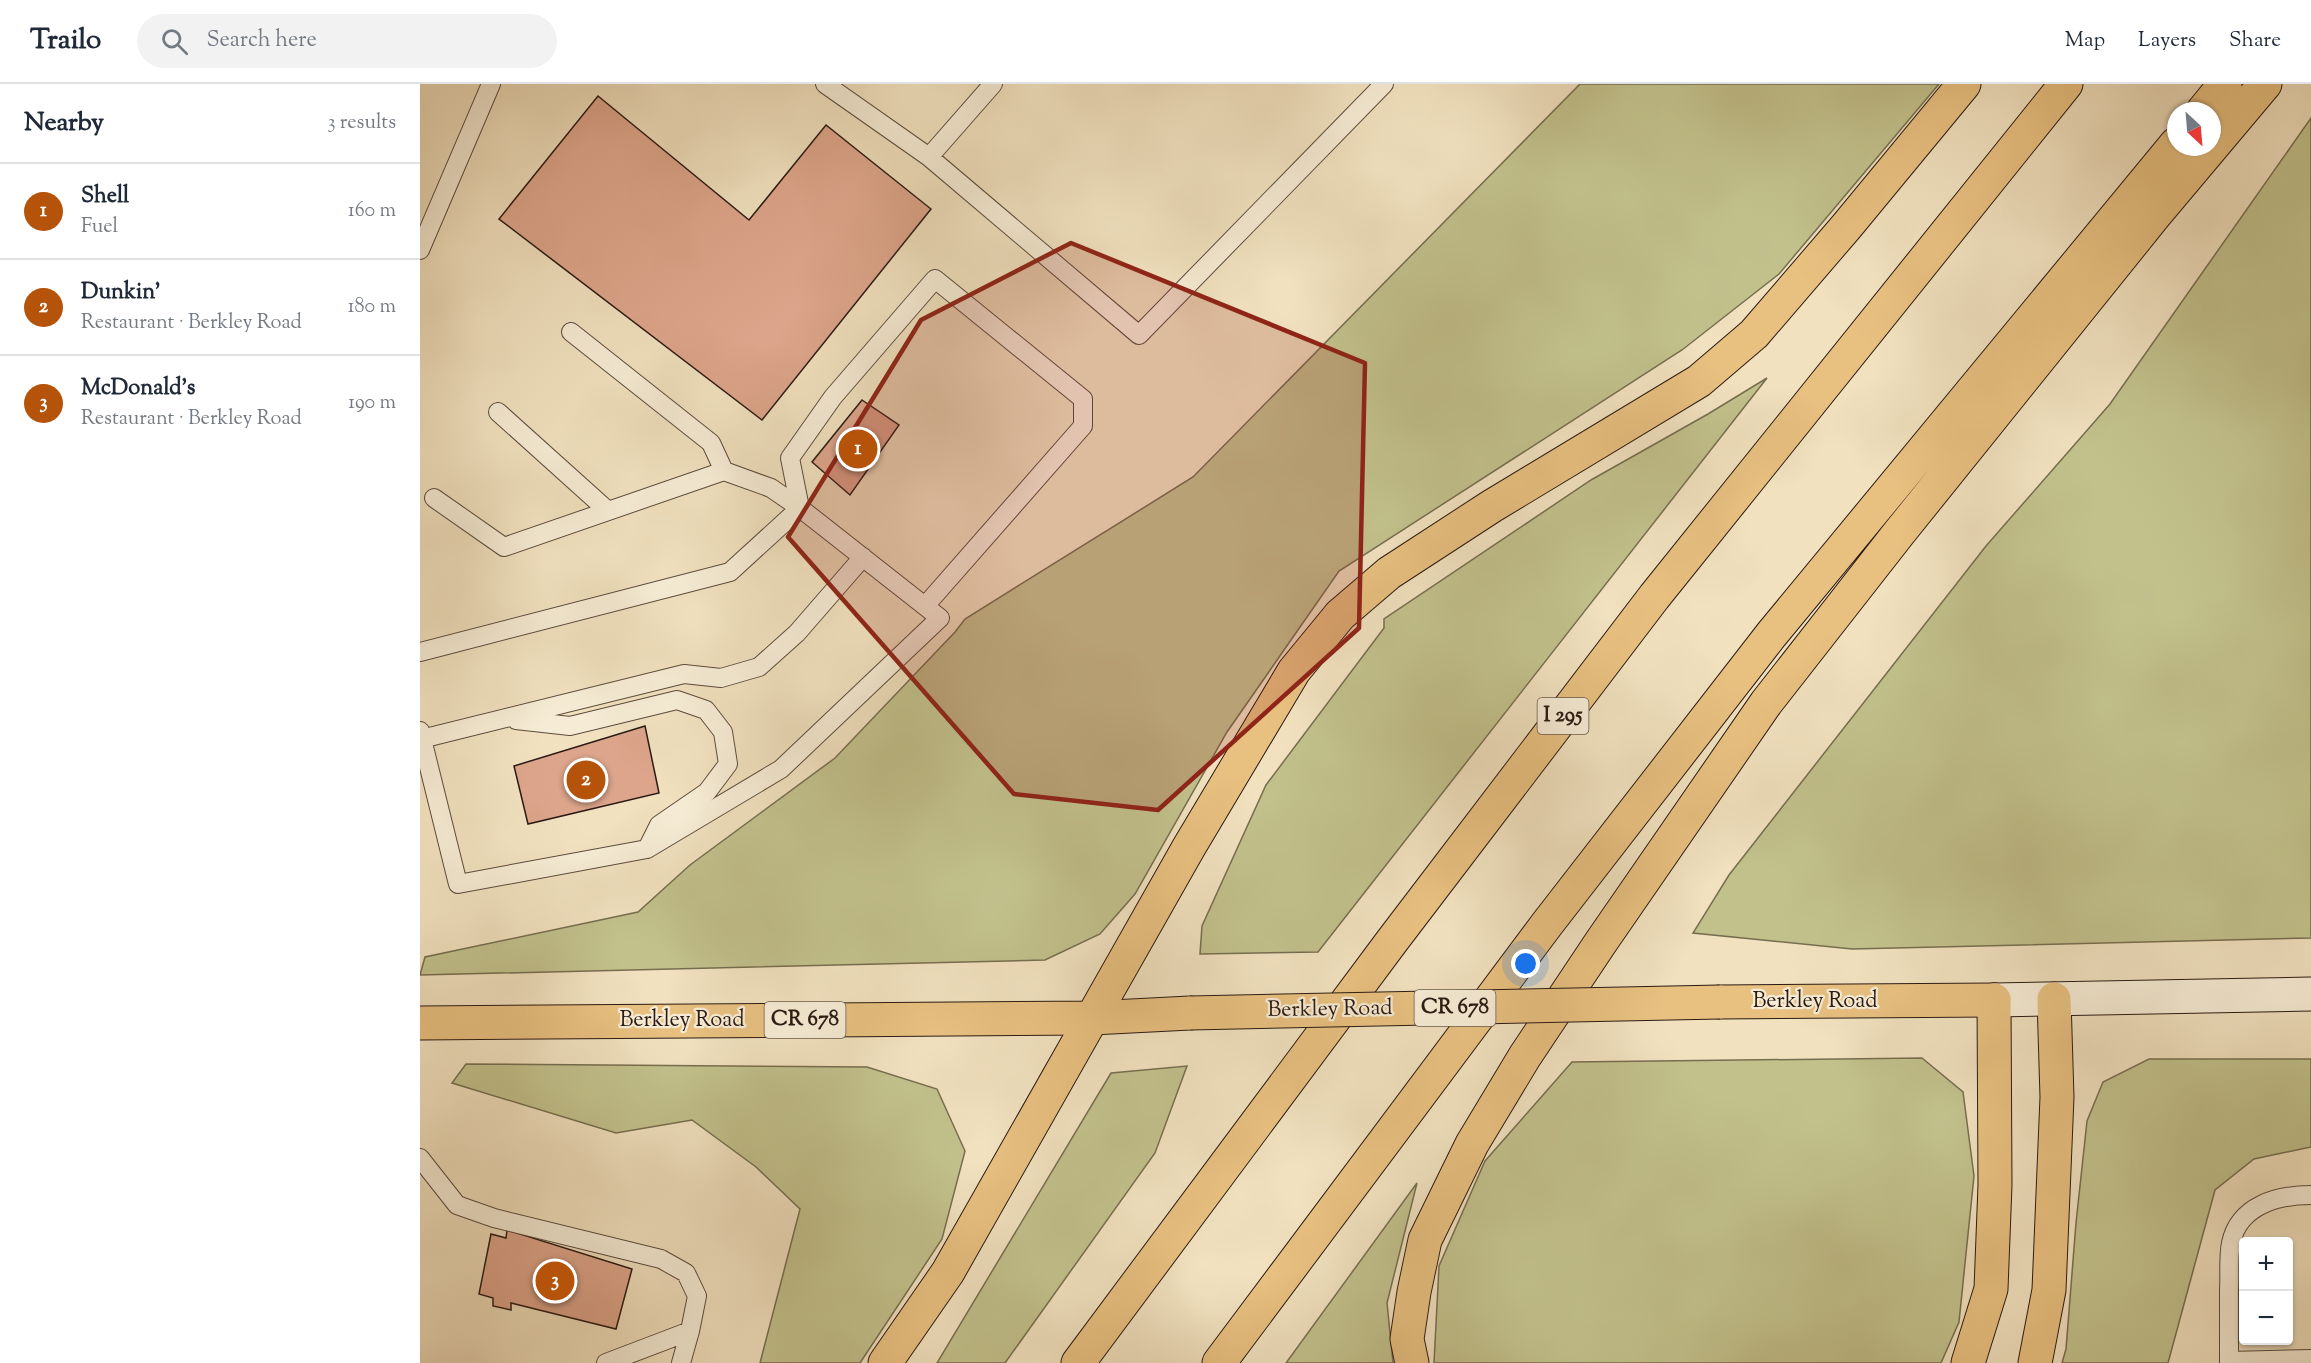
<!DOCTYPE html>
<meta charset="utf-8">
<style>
body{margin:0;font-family:"Sorts Mill Goudy",serif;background:#f2f2f3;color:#1f2937}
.controls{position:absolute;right:18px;bottom:18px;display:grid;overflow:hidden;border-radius:6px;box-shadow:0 2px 4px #0004}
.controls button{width:54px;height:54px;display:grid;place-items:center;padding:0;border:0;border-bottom:2px solid #e0e1e3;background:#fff;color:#1f2937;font:30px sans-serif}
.compass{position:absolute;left:1747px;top:18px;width:54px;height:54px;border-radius:50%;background:#fff;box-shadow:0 2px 4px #0004;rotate:154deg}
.you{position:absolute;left:1106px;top:880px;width:21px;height:21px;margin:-15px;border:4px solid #fff;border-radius:50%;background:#1a73e8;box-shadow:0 0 0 9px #1a73e833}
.badge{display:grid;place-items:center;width:39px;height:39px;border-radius:50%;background:#b45309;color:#fff;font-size:20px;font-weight:700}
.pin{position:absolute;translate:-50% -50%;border:3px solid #fff;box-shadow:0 2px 6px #0006}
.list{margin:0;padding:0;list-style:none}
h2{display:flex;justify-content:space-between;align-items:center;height:78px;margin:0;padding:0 24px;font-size:26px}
h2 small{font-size:20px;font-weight:400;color:#747a83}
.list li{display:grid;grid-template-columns:39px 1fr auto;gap:18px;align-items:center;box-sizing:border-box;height:96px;padding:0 24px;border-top:2px solid #e0e1e3}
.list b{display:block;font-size:22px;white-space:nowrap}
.list p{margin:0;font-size:20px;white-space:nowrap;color:#747a83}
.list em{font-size:20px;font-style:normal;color:#747a83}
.icon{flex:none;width:33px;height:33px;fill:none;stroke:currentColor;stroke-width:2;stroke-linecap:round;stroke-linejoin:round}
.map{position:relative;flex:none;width:1891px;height:1279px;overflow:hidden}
header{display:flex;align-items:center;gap:36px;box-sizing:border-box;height:84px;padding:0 30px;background:#fff;border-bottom:2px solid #e0e1e3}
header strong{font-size:28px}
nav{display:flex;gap:33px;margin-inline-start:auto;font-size:21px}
.search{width:420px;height:54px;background:#f2f2f3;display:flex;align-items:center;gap:15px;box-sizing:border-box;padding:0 21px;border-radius:33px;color:#747a83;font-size:22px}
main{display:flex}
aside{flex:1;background:#fff}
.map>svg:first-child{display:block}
</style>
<header>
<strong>Trailo</strong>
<div class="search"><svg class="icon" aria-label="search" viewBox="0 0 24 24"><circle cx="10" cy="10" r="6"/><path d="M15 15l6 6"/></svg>Search here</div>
<nav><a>Map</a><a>Layers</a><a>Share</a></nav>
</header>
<main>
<aside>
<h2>Nearby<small>3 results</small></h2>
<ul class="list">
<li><span class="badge">1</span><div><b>Shell</b><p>Fuel</p></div><em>160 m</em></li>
<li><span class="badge">2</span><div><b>Dunkin'</b><p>Restaurant · Berkley Road</p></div><em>180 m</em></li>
<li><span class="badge">3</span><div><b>McDonald's</b><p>Restaurant · Berkley Road</p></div><em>190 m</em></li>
</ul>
</aside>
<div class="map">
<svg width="1891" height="1279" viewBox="0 0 1891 1279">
<rect width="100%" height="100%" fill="#f1e1bf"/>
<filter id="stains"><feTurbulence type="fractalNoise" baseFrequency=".00333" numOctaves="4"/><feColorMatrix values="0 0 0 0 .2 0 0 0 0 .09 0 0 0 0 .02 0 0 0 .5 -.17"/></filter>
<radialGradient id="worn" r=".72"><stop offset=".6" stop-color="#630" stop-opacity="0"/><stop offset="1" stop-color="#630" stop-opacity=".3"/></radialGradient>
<path fill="#c2c18c" stroke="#766e50" stroke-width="1.5" d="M1160,0H1519L1359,190L1262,266L919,487L807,648L715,810L680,850L625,876L0,891L5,873L218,828L270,781L415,674L535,548L545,535L773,393Z
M1891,34V854L1432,865L1273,849L1309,791L1566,462L1690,320Z
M1347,294L898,868L780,870L782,842L846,701L964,544V535L1171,396L1288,330Z
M1502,974L1543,1008L1554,1092L1539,1238L1521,1279H1014L1019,1182L1065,1077L1152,978Z
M1729,975H1891V1063L1834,1075L1795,1106L1748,1279H1642L1646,1265L1656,1139L1667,1037L1683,998Z
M46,980L447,983L517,1005L545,1067L522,1155L440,1279H340L380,1125L336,1083L272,1036L196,1049L32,999Z
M767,982L735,1069L585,1279H517L691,989Z
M997,1099L967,1219L973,1279H866Z"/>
<path fill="#dda58b" stroke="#2a1a13" stroke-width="1.5" d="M178,12L329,136L406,41L511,125L342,336L79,135Z
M442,316L479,341L430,411L392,378Z
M225,642L239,709L108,740L94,682Z
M87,1146L212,1185L196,1245L91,1219V1226L73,1222V1214L59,1210L71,1150L86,1154Z"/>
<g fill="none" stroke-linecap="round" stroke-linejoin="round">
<g stroke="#5c4c3e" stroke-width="20">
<path id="service" d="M405,0L509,73L573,0
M509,73L719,251L964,0
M0,166L71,0
M151,248L291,359L304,387
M78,328L188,427
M14,414L84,463L304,387L351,404L380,424
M380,424L370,374L413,313L515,195L663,315V342L505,522
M0,568L310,488L380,424L520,534L361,685L227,765L38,800L0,647
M96,636L150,642L257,616L286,626L303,648L308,680L287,708L239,741L227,765
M1,655L264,590L301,594L339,583L377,549L443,473
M0,1074L37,1121L74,1134L241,1175L266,1189L277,1212L270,1247L186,1279
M1809,1277L1891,1275
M261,1279L270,1247
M1809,1279C1809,1254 1809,1230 1809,1205C1810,1190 1808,1174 1811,1159C1819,1121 1858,1111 1891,1111"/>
</g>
<g stroke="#2a1a13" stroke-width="35">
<path id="secondary" d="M1574,916L1891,910"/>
</g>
<g stroke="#2a1a13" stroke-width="35">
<path id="primary" d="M1300,918L1574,916
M0,939L672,934L770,929"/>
</g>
<g stroke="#2a1a13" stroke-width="35">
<path id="motorway" d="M1783,27L1805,0
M465,1279L528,1188L769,763L874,587L920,531L969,489L1072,422L1279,297L1334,250L1426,143L1544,0
M658,1279L972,857L1234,513L1646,0
M799,1279L1127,840L1351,551L1756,60
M992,1279L987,1255L994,1208L1005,1156L1052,1060L1105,972L1181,858L1346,619L1479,449L1734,132L1845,0
M1548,1279L1571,1205L1575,1101L1574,916
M1615,1279L1629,1206L1637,1013L1634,915"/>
</g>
<use href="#service" stroke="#f6ecd5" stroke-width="18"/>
<use href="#secondary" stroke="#f6ecd5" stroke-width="33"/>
<use href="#primary" stroke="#e8c080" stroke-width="33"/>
<use href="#motorway" stroke="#e8c080" stroke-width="33"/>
<g stroke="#2a1a13" stroke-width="35" stroke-linecap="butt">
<path id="primary-bridge" d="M770,929L1300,918"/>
</g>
<use href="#primary-bridge" stroke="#e8c080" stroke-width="33"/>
</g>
<path fill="#8f2418" fill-opacity="0.2" stroke="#8f2418" stroke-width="4.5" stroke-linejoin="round" d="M651,159L945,279L939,544L738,726L594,710L368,453L501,236Z"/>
<g text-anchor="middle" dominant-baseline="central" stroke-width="4.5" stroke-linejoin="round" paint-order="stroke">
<g fill="#f6ecd5" stroke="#67594d" stroke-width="1.5">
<rect x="1117.5" y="614" width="51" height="36" rx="4.5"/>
<rect x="994.5" y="906" width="81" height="36" rx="4.5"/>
<rect x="344.5" y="918" width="81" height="36" rx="4.5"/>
</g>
<g font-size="21" font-weight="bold" fill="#2a1a13">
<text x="1143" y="632">I 295</text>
<text x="1035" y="924">CR 678</text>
<text x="385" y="936">CR 678</text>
</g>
<g font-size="22" fill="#2a1a13" stroke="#f6ecd5">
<text x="1395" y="918">Berkley Road</text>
<text transform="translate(910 926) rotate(-1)">Berkley Road</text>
<text x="262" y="937">Berkley Road</text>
</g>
</g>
<rect width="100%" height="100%" filter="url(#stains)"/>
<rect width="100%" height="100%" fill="url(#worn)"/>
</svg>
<div class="controls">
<button>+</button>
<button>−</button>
</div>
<svg class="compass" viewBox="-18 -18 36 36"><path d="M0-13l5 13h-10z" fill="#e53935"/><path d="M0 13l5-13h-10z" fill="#747a83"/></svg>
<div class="you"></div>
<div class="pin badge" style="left:438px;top:365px">1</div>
<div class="pin badge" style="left:166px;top:696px">2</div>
<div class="pin badge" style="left:135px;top:1197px">3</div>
</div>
</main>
